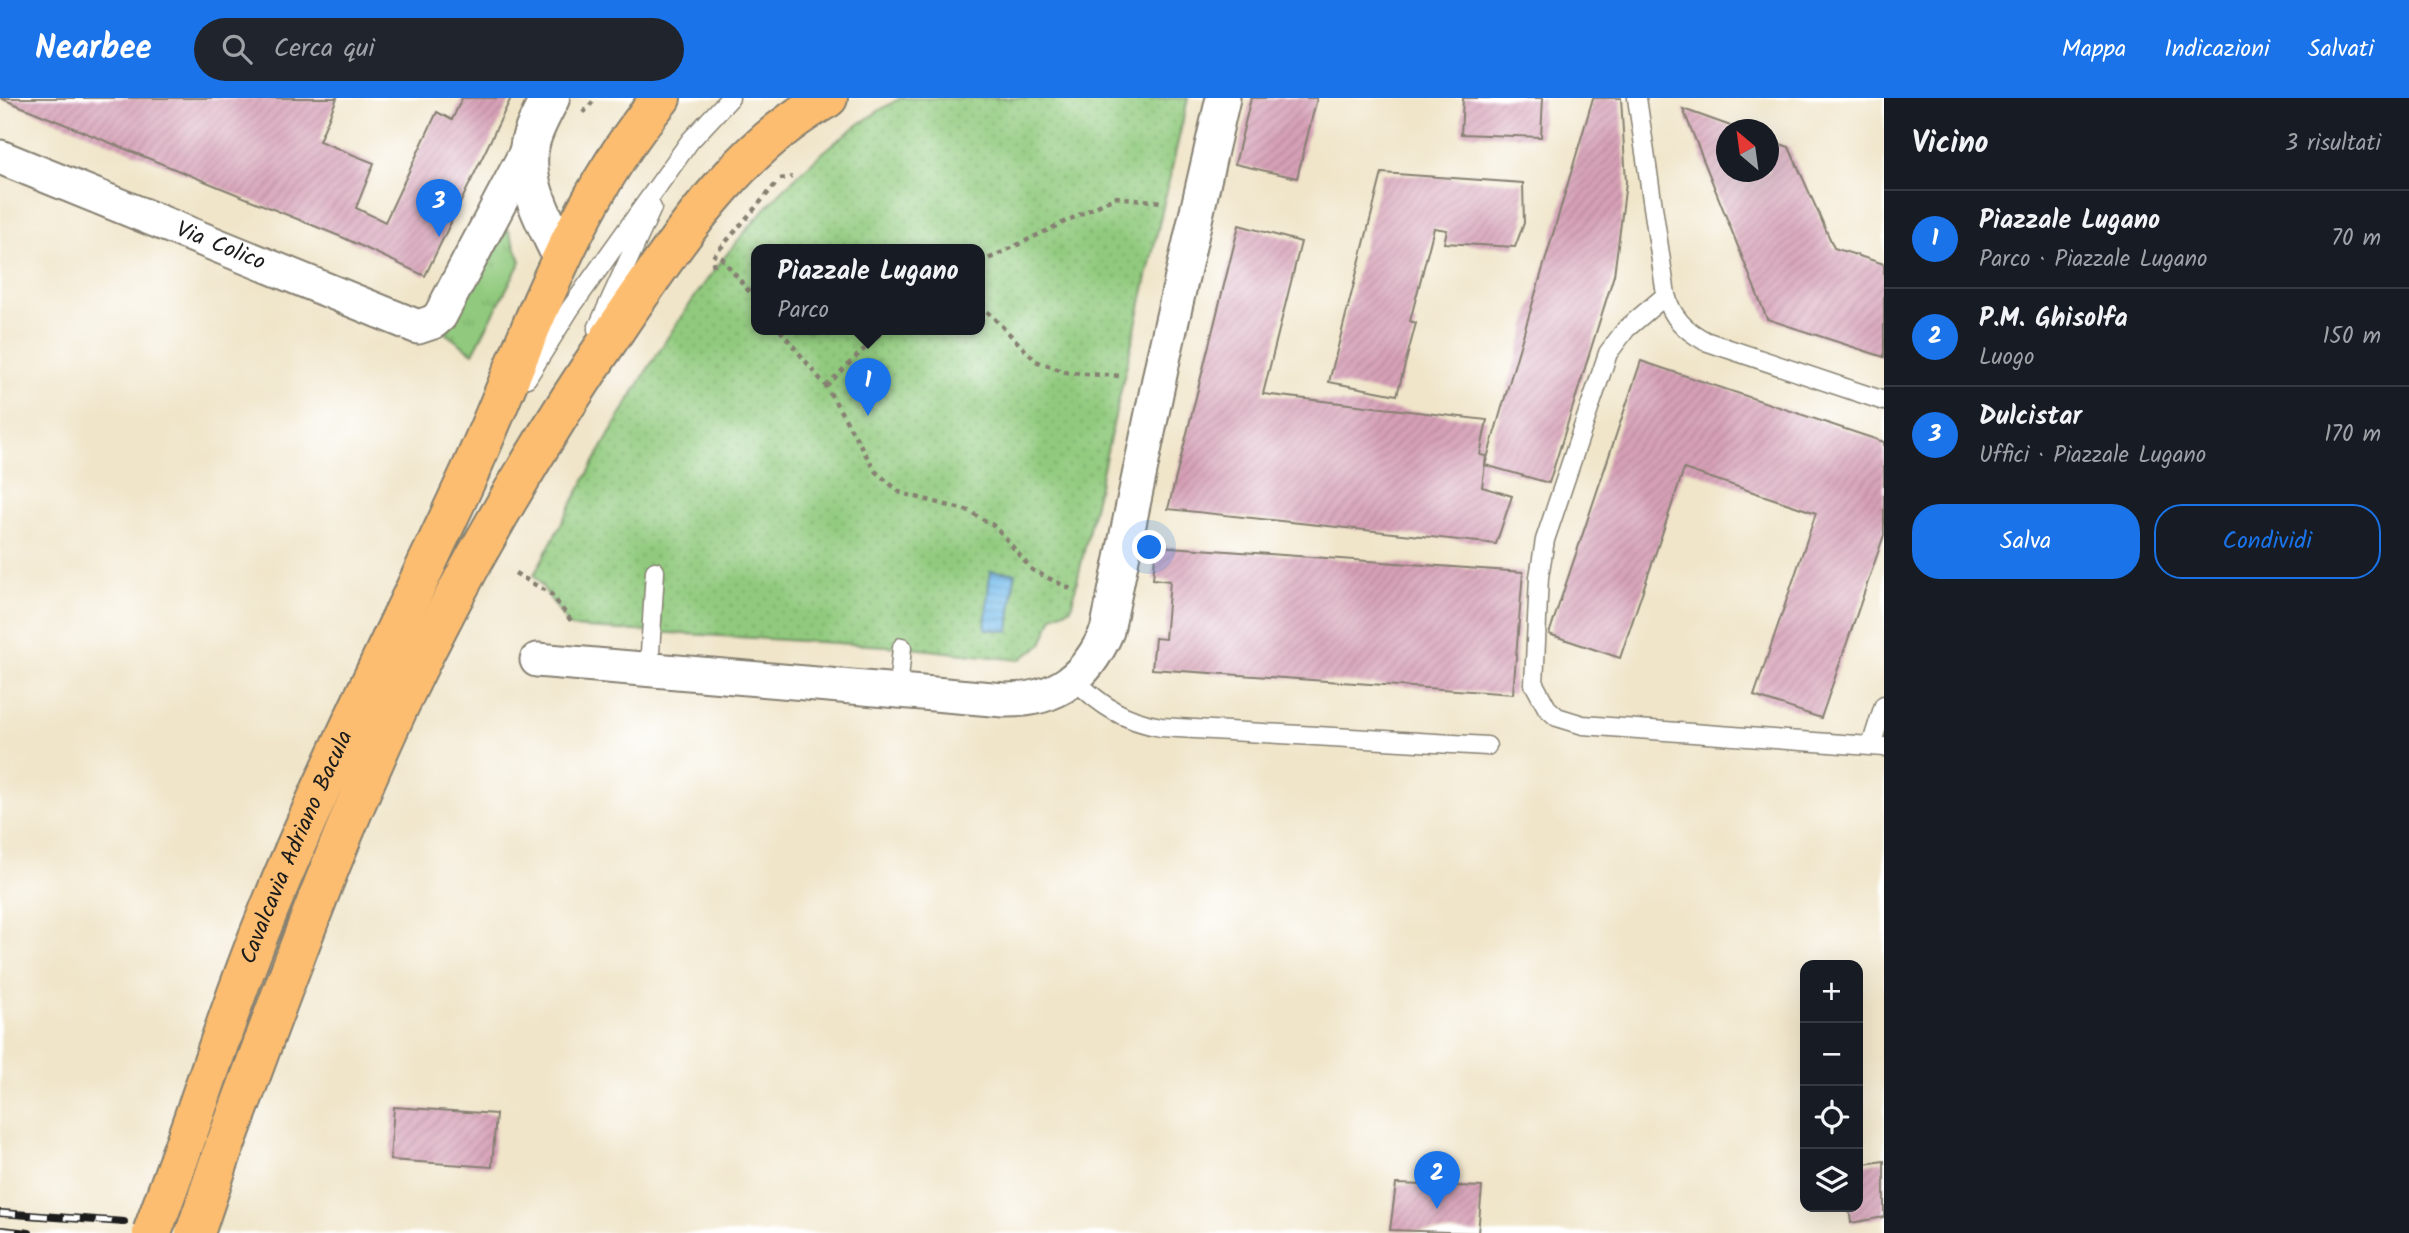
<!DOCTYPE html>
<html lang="it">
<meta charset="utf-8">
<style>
body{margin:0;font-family:Kalam,sans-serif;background:#20242c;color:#f1f3f6}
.controls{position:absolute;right:21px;bottom:21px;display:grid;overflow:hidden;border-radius:14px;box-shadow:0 7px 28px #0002}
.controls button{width:63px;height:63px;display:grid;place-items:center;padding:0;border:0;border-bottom:2px solid #363941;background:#171b24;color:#f1f3f6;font:35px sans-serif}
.compass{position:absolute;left:1716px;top:21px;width:63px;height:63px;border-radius:50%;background:#171b24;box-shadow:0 7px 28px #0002;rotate:331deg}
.you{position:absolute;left:1150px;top:450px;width:24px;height:24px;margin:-18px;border:5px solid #fff;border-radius:50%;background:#1a73e8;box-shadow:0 0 0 10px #1a73e833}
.badge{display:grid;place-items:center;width:46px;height:46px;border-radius:50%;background:#1a73e8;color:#fff;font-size:23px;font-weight:700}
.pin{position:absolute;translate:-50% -58px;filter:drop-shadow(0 2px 4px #0008)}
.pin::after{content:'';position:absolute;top:37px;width:24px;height:21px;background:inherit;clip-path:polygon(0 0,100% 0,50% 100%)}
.popup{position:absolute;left:751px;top:146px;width:234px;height:91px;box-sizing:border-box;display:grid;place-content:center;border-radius:14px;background:#171b24;filter:drop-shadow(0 2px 5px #0005);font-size:23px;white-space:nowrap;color:#9ea1a6}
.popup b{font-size:26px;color:#f1f3f6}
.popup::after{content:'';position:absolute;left:50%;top:100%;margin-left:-14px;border:14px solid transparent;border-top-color:#171b24}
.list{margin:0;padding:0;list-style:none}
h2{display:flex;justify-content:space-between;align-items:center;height:91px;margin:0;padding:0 28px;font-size:30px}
h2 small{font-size:23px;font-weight:400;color:#9ea1a6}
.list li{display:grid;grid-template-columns:46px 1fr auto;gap:21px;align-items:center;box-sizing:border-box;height:98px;padding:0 28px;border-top:2px solid #363941}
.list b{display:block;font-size:26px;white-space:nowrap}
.list p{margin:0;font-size:23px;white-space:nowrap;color:#9ea1a6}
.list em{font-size:23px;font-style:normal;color:#9ea1a6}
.actions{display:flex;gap:14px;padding:21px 28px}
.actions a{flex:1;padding:16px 0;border:2px solid #1a73e8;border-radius:28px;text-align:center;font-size:24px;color:#1a73e8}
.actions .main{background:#1a73e8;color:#fff}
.icon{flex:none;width:38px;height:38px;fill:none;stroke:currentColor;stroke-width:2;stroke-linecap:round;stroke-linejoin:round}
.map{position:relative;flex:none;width:1884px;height:1135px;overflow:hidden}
header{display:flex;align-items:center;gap:42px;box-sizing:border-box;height:98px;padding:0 35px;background:#1a73e8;color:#fff}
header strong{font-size:33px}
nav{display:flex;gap:38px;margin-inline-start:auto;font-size:24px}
.search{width:490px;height:63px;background:#20242c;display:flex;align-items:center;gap:18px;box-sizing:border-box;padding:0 24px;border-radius:38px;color:#9ea1a6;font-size:26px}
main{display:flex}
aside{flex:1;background:#171b24}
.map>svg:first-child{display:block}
</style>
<header>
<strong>Nearbee</strong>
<div class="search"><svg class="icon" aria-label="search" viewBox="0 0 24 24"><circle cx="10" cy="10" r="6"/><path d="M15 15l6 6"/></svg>Cerca qui</div>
<nav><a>Mappa</a><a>Indicazioni</a><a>Salvati</a></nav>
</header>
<main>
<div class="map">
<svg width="1884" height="1135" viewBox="0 0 1884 1135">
<defs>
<pattern id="grass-tufts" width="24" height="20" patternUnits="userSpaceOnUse" patternTransform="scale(1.75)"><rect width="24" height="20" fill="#91ca7e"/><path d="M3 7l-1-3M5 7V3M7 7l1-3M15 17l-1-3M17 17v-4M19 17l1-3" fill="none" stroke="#7cad6c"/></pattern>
<pattern id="park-dots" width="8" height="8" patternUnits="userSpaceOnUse" patternTransform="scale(1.75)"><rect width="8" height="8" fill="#91ca7e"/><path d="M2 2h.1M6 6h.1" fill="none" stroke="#7cad6c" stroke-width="1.8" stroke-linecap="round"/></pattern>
<pattern id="water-rules" width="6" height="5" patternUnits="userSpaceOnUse" patternTransform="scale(1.75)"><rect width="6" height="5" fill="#74bcec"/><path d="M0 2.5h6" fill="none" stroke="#64a1ca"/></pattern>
<pattern id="building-hatch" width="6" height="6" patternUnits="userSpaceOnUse" patternTransform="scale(1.75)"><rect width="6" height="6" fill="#d6a0b6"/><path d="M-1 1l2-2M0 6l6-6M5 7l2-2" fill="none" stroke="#b7899c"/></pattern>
</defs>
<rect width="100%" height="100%" fill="#fff"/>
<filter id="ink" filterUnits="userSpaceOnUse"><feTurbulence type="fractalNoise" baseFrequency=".0143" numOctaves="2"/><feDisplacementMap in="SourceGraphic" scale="14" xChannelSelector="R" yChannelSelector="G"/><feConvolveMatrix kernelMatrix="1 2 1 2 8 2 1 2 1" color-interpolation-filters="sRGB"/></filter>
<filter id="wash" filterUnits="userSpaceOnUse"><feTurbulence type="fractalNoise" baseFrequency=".00686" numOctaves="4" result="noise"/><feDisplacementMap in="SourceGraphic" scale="28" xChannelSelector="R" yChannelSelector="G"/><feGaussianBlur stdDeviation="1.57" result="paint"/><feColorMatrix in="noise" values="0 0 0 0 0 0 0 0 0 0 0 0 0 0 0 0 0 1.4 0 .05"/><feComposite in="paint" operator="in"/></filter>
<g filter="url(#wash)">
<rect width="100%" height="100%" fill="#f0e5c9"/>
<path fill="url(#grass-tufts)" stroke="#56734d" stroke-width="2" d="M508,131L521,163L473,255L445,235Z"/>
<path fill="url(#park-dots)" stroke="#56734d" stroke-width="2" fill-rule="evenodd" d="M900,0H1188L1071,510L1053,518L1042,546L1019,562L902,549L570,529L534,477C623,309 729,96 900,0ZM756,152H980V232H756Z"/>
<path fill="url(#water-rules)" stroke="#486c84" stroke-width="2" d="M990,473L1015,475L1009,533L985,531Z"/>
<g id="blocks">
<path fill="url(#building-hatch)" d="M0,0H337L319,43L374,65L356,110L385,124L437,14L452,22L462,0H511L425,178L344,140Z
M1251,0H1317L1297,80L1235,66Z
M1463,0H1543L1541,39L1461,36Z
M1593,0H1621L1626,84L1621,125L1614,177L1549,385L1485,367Z
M1683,11L1739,31L1727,32V74H1769V42L1789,49L1834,150L1884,166V259L1767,221Z
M1382,75L1523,85L1524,125L1515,149L1444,145L1447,132L1434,130L1410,223L1416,225L1397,297L1329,284Z
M1239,127L1301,144L1263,296L1487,322L1480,357L1486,358L1482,389L1512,398L1496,446L1168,411Z
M1641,263L1884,344V437L1821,620L1754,598L1816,415L1684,371L1620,560L1549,536Z
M1156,448L1523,474L1513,596L1152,571L1155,540L1165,541L1170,483L1153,481Z
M394,1009L496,1016L492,1069L390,1062Z
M1884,1063V1119L1851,1125L1849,1109H1858V1067Z
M1396,1086L1482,1089L1478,1135L1390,1132Z"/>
</g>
</g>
<g filter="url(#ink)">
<use href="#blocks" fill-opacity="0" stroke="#868072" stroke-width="2"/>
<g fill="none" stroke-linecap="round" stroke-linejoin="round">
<g stroke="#868072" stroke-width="21">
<path id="service" d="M1637,0L1666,197C1672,220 1685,232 1705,243L1884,303
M1666,197L1626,231L1608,255L1545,442L1539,479L1534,586L1547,610L1557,619L1583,627L1884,649
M597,231L652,110
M527,280L570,211L690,43L730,0
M649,571L655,473
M1075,582C1101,608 1125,623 1161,629L1487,648
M898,593L902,549
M1871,648L1884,607"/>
</g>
<g stroke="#868072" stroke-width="37">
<g id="minor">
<path id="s1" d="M0,59L418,229L433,224L440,218L530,47"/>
<path d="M537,562L1004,602C1057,603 1087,579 1107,533L1163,262L1223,0"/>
</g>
</g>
<g stroke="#868072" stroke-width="42">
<path id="tertiary" d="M550,0C543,14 533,31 530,46C521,84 546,124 561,157"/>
</g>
<g stroke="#868072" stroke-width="42">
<g id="primary">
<path id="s2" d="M181,1055C208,980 232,903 262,829C323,676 399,528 468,378C527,248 568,110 661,0"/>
<path d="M220,1061C278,906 333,748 404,598C467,465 543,337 626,216C683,135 739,49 828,0"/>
</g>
</g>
<path stroke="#868072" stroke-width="4.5" stroke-dasharray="5 5" stroke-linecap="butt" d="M583,15L596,0
M780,81L792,79
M721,159L756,202
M980,165L1116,99L1162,104
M714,168L712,160L775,87
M980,206L1036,263L1068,275L1123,278
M780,232L826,288L876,374L901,395L969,413L996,429L1032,472L1075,493
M826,288L884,232
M515,475L551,496L572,524"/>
<use href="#service" stroke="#fff" stroke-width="18"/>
<use href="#minor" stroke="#fff" stroke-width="33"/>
<use href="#tertiary" stroke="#fff" stroke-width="38"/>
<use href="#primary" stroke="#fcbd6f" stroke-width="38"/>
<g stroke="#1c1c1c" stroke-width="8">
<path id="rail" d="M0,1115L124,1124
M0,1132L29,1135"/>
</g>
<use href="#rail" stroke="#fff" stroke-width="5" stroke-dasharray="16" stroke-linecap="butt"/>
<g stroke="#868072" stroke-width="42" stroke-linecap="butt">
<path id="primary-bridge" d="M152,1135L181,1055
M195,1135L220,1061"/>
</g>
<use href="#primary-bridge" stroke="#fcbd6f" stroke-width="38"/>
</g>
</g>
<g text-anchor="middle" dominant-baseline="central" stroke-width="6" stroke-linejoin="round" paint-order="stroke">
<g font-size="23" fill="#1c1c1c" stroke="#fff">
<text stroke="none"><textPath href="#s1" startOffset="238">Via Colico</textPath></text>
<text stroke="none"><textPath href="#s2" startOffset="327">Cavalcavia Adriano Bacula</textPath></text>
</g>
</g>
</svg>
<div class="controls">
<button>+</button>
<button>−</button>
<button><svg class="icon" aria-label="locate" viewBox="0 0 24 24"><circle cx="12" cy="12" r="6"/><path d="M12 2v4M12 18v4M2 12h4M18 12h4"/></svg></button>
<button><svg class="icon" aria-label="layers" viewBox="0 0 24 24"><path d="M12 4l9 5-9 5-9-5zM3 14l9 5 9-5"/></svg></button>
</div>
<svg class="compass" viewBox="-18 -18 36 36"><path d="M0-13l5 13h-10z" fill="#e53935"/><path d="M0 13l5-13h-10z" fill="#9ea1a6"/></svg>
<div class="you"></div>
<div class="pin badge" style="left:868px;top:318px">1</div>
<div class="popup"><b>Piazzale Lugano</b>Parco</div>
<div class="pin badge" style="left:1437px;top:1111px">2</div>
<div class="pin badge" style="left:439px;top:139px">3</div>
</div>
<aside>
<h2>Vicino<small>3 risultati</small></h2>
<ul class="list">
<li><span class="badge">1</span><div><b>Piazzale Lugano</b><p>Parco · Piazzale Lugano</p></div><em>70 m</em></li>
<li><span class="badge">2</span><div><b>P.M. Ghisolfa</b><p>Luogo</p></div><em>150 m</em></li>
<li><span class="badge">3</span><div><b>Dulcistar</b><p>Uffici · Piazzale Lugano</p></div><em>170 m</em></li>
</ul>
<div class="actions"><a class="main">Salva</a><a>Condividi</a></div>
</aside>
</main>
